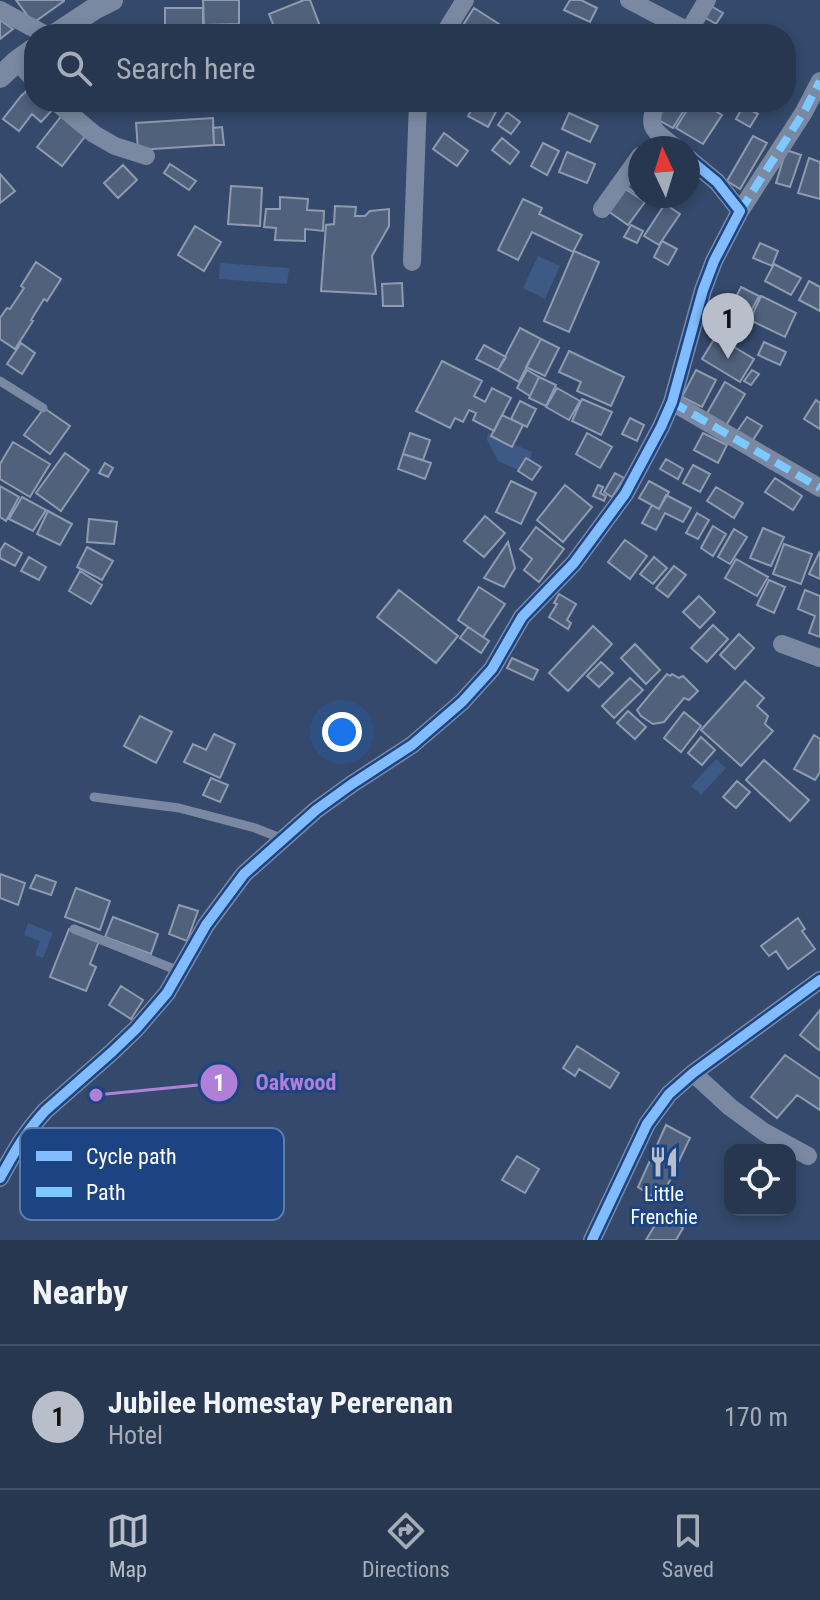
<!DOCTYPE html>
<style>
body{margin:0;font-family:"Roboto Condensed",sans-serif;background:#33425a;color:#f1f3f6}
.controls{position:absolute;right:24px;bottom:24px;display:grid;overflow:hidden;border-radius:16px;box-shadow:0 4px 12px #0003}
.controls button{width:72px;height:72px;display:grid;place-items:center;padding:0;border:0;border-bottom:2px solid #435167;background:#273750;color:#f1f3f6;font:40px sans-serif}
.compass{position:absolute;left:628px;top:136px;width:72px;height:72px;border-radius:50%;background:#273750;box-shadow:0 4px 12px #0003;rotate:356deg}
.you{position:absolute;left:342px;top:732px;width:28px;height:28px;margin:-20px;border:6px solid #fff;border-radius:50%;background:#1a73e8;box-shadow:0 0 0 12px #1a73e833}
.badge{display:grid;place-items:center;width:52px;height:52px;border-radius:50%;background:#b8bfcb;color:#111;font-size:26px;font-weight:700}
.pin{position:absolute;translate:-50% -66px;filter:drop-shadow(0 2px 4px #0008)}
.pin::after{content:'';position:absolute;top:42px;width:28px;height:24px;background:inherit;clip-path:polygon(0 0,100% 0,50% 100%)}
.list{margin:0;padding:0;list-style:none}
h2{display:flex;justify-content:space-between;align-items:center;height:104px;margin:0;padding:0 32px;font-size:34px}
h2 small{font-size:26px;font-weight:400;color:#a4acb7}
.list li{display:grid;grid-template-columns:52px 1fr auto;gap:24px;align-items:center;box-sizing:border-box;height:144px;padding:0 32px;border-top:2px solid #435167}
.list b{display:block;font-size:30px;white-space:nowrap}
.list p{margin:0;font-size:26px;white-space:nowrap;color:#a4acb7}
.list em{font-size:26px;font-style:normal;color:#a4acb7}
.icon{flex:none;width:44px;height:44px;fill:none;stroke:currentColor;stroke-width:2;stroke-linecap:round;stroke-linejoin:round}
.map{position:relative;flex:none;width:820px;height:1240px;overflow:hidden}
.search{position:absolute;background:#273750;box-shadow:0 4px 12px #0003;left:24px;right:24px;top:24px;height:88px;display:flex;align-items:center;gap:20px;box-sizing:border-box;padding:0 28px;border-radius:32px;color:#a4acb7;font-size:30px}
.sheet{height:248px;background:#273750}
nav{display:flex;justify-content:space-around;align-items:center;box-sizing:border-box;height:112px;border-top:2px solid #435167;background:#273750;font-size:22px;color:#a4acb7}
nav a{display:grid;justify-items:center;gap:4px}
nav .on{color:#b8bfcb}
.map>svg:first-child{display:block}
</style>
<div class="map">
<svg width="820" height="1240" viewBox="0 0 820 1240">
<rect width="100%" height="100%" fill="#34496b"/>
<path fill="#3d5986" d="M538,256L560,266L545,299L523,288Z
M220,263L289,268L287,284L219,279Z
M488,433L492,435V436L511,446L513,444L532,452L530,460L526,458L518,470L498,461L487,440Z
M716,759L726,768L701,795L691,786Z
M28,923L53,933L43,958L35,955L40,941L24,935Z"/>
<path fill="#50617c" stroke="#8e9aaf" stroke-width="2" d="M16,0H64V1L33,23Z
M203,0H239V24L204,25Z
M304,0H310L323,34H277L269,14Z
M570,0H581L597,8L590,22L564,10Z
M711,6L723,13L716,24L704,17Z
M165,8H203V25H165Z
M474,8L499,24L492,34H476L463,25Z
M0,20L13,29L0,39Z
M31,87L34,90V102H47L54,108L41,122L32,114L19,131L3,119L21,96Z
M476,102H487L498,108L488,127L468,116Z
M664,102H689L673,128L655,118Z
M692,102H700L722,115L703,144L676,128Z
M743,106L758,114L750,127L736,119Z
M507,112L520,122L511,134L498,125Z
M569,113L598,126L590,142L562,129Z
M63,114L87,134L62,166L37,147Z
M213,118L214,145L138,150L136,123Z
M222,127L224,145H214L213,128Z
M444,133L468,151L457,166L433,149Z
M753,136L767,143L740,189L727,181Z
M502,138L519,152L510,164L492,150Z
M543,143L559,151L547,175L531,166Z
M786,150L801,155L790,187L776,183Z
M567,152L595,164L587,183L559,172Z
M809,158L820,162V199L798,193Z
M640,163V196L625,186Z
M170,164L196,181L189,190L164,173Z
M123,165L137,180L118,198L104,183Z
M0,174L15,191L0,203Z
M231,186L262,188L260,226L228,224Z
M624,188L645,202L628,225L608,211Z
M280,197L308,199L307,210L324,211L323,231L305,229V241L275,240L276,228L264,227L266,209H280Z
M523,199L542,208L539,214L582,235L573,252L532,232L518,260L498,250Z
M665,204L680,214L659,245L644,236Z
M335,206L356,207L355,216H365L370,211L389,209V226L372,256L376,294L321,291L326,225L334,224Z
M631,225L643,231L637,243L624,237Z
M195,226L221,242L204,271L178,255Z
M662,241L677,249L668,265L654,257Z
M760,243L778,251L772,266L753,258Z
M574,251L599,262L569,332L544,321Z
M36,262L61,279L47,301L44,299L31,320L33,321L15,349L0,339V318L7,308L10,309L24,288L21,286Z
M774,264L801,278L791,295L765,281Z
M809,281L820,287V311L799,300Z
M402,283L403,306H383L382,284Z
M741,287L759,296L749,315L731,307Z
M761,296L796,313L785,337L750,320Z
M726,307L747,316L738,338L716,328Z
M520,328L541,339L519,382L498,370Z
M716,336L754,359L740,382L702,359Z
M541,339L559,348L545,376L526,367Z
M764,342L786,352L780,365L758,355Z
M21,343L35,353L22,374L7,364Z
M484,345L506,357L498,370L476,359Z
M569,351L624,377L611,406L577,391L581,382L559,372Z
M442,361L482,381L474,396L485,402L492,388L511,398L494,431L473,420L476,413L469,410L463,422L455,418L450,428L416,411Z
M527,370L539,377L530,396L517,388Z
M696,370L716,380L702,407L682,397Z
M752,370L759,374L751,385L744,381Z
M539,377L556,385L546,406L529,398Z
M725,382L745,394L725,427L706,415Z
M557,388L580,401L569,420L546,407Z
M582,399L612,412L601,435L572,421Z
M816,400L820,403V429L804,419Z
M520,401L536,409L527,427L511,419Z
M44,408L70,426L50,454L24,435Z
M502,415L523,425L512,447L491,436Z
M747,417L762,426L751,443L736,433Z
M630,418L644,425L637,441L622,434Z
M410,433L430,440L423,460L403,454Z
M587,433L612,447L600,468L576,454Z
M703,433L727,445L718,463L694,450Z
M13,442L50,464L30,497L0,479V464Z
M65,453L89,470L61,511L36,493Z
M403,454L431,463L425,479L398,469Z
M526,458L541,467L532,480L518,471Z
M666,459L683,469L678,479L660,469Z
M105,463L113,468L108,477L99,473Z
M693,465L710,474L700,492L683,483Z
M615,473L624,478L612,497L604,492Z
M775,478L802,496L793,510L765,492Z
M511,481L536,493L521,524L496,512Z
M649,481L669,492L659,509L639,498Z
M565,485L592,507L563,542L537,520Z
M598,485L603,487L600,493L606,496L604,501L593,496Z
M0,486L19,497L6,521L0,517Z
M716,487L743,503L734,518L707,501Z
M666,495L691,508L683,522L665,513L656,530L642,523L652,505L659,509Z
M22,497L46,510L33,531L9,519Z
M48,511L72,524L60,545L37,534Z
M697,513L709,520L698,539L686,533Z
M485,516L505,533L484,557L464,541Z
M89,519L117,522L114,544L87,542Z
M713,526L726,534L713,556L701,548Z
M536,527L564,549L539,582L524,570L532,559L520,549Z
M763,528L784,537L771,566L750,558Z
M734,529L747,537L730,564L718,557Z
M625,540L647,556L630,579L608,562Z
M508,542L515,568L504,587L484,578Z
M5,543L22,553L15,566L0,558V551Z
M784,544L812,554L801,584L773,574Z
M87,547L113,561L102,580L77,567Z
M820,551V579L809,574Z
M29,557L46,567L39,580L21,571Z
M654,557L667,568L653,584L640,574Z
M736,559L768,577L757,596L725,578Z
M674,566L686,575L668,597L656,588Z
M80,571L102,585L91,604L69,591Z
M769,580L785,587L774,613L757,605Z
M479,587L505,604L483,637L458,620Z
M399,590L458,636L436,663L377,617Z
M805,590L820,596V637L809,633L815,616L798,609Z
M559,594L576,604L567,620L571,623L568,629L549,617L557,604L554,603Z
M699,596L715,612L700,628L683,612Z
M713,625L728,639L707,662L691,648Z
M593,626L612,644L568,691L549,673Z
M468,627L489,641L481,653L460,638Z
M739,634L754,648L735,669L720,655Z
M635,644L660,670L646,684L621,658Z
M512,658L538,670L533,680L507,668Z
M601,662L613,673L599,687L587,676Z
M667,674L670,676L672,674L679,678L683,676L698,691L689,700L684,698L664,722L653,724L641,716L637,710Z
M630,678L643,690L614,718L602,706Z
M745,681L764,698L757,706L768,716L765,724L773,731L741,766L701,730Z
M628,711L646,727L635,739L617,723Z
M684,712L701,726L681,752L664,738Z
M140,716L172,732L156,763L124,746Z
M214,734L235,744L220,778L184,762L193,744L206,750Z
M814,735L820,739V772L815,780L794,769Z
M701,737L715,750L702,765L688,753Z
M764,760L809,800L790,821L746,780Z
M211,778L228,785L220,802L203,795Z
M737,781L750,792L736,808L723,797Z
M0,874L25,883L18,905L0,898Z
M36,875L56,882L51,895L30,888Z
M76,888L110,901L100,930L65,917Z
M179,905L198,911L187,941L169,934Z
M113,917L158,934L151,954L105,937Z
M798,918L805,929L802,931L815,949L788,969L776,951L769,956L761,946Z
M69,929L99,941L90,964L96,967L86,991L50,977Z
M121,986L143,1000L131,1019L109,1005Z
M820,1010V1048L819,1050L800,1035Z
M577,1046L619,1073L610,1088L579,1069L575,1076L563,1068Z
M785,1055L820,1079V1110L797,1095L777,1118L751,1097Z
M666,1125L690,1138L660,1201L638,1187Z
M517,1156L539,1169L525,1193L502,1180Z
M661,1215L683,1228L676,1240H646Z"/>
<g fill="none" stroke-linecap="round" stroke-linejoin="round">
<path stroke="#7a89a1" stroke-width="9" d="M0,381L43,408
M94,797L179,808L255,828L283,839
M74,929L179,971"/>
<path stroke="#7a89a1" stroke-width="18" d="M629,0L688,31
M0,10L44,34
M444,34L465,0
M687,34L707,0
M17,61L34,80
M56,102L94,134L115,146L146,156
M657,102C645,130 656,131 676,148
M602,209L640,156
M740,211L804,112L820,81
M412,262L418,102
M672,402L820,488
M782,644L820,658
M693,1073L730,1107L764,1132L808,1156
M0,1178C15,1151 24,1134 45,1111L112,1052L136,1029L167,993L206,925L244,874L316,810L352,784L412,745L462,702L492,669L522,617L574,563L625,494L661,427L672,402L703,290L714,261L740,211L717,182L688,158
M592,1240L647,1124L669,1094L693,1073L820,980"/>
<path stroke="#7a89a1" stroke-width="22" d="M56,34L94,9L112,0
M0,77L17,61L34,49"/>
<path stroke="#7dc8fe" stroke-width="8" stroke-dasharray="16 8" stroke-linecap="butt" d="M740,211L804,112L820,81
M672,402L820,488"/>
<g stroke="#1d4482" stroke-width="15">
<path id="cycleway" d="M0,1178C15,1151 24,1134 45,1111L112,1052L136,1029L167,993L206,925L244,874L316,810L352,784L412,745L462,702L492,669L522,617L574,563L625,494L661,427L672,402L703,290L714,261L740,211L717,182L688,158
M592,1240L647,1124L669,1094L693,1073L820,980"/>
</g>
<use href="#cycleway" stroke="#80bcff" stroke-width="10"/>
</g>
<defs>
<g id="restaurant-bare" transform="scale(2.4)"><path d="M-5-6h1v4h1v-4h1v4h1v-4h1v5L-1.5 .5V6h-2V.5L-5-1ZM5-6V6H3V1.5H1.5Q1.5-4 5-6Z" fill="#b8bfcb" stroke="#1d4482" stroke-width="2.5" paint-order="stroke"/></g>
</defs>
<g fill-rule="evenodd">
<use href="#restaurant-bare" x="664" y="1162"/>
</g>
<g text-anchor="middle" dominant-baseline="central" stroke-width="6" stroke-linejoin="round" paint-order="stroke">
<g font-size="20" fill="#fff" stroke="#1d4482">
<text x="664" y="1194">Little<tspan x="664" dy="23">Frenchie</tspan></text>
</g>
</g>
<rect x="20" y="1128" width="264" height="92" rx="12" fill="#1d4482" stroke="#617ca8" stroke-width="2"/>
<rect x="36" y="1151" width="36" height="10" fill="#80bcff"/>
<rect x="36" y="1187" width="36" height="10" fill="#7dc8fe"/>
<g font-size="22" fill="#fff">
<text x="86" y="1164">Cycle path</text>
<text x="86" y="1200">Path</text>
</g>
<path fill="none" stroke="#b080d9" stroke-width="3" d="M96 1095L219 1083"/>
<g fill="#b080d9" stroke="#1d4482" stroke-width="3">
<circle cx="96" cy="1095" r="8"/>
<circle cx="219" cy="1083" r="20"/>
</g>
<g font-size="24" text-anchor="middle" font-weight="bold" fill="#fff">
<text x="219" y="1091">1</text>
</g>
<g font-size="22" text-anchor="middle" font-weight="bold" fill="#b080d9" stroke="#1d4482" stroke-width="6" stroke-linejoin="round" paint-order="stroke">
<text x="296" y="1090">Oakwood</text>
</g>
</svg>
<div class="controls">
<button><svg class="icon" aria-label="locate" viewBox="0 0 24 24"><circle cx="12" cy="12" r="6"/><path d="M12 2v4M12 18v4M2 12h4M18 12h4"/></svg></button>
</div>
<svg class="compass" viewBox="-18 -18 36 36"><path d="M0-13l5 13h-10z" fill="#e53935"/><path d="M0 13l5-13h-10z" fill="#a4acb7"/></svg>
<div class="you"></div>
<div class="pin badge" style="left:728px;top:359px">1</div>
<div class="search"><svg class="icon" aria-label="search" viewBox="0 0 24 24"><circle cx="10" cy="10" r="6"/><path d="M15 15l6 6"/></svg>Search here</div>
</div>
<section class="sheet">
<h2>Nearby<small></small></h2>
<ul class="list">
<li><span class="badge">1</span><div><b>Jubilee Homestay Pererenan</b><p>Hotel</p></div><em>170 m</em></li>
</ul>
</section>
<nav>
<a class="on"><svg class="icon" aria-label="map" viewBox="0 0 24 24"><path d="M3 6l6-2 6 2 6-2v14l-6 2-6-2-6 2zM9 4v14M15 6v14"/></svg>Map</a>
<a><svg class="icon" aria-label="directions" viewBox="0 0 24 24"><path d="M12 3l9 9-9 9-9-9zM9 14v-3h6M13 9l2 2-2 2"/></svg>Directions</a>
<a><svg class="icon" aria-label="saved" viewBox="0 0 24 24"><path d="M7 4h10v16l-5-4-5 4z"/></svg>Saved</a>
</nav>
